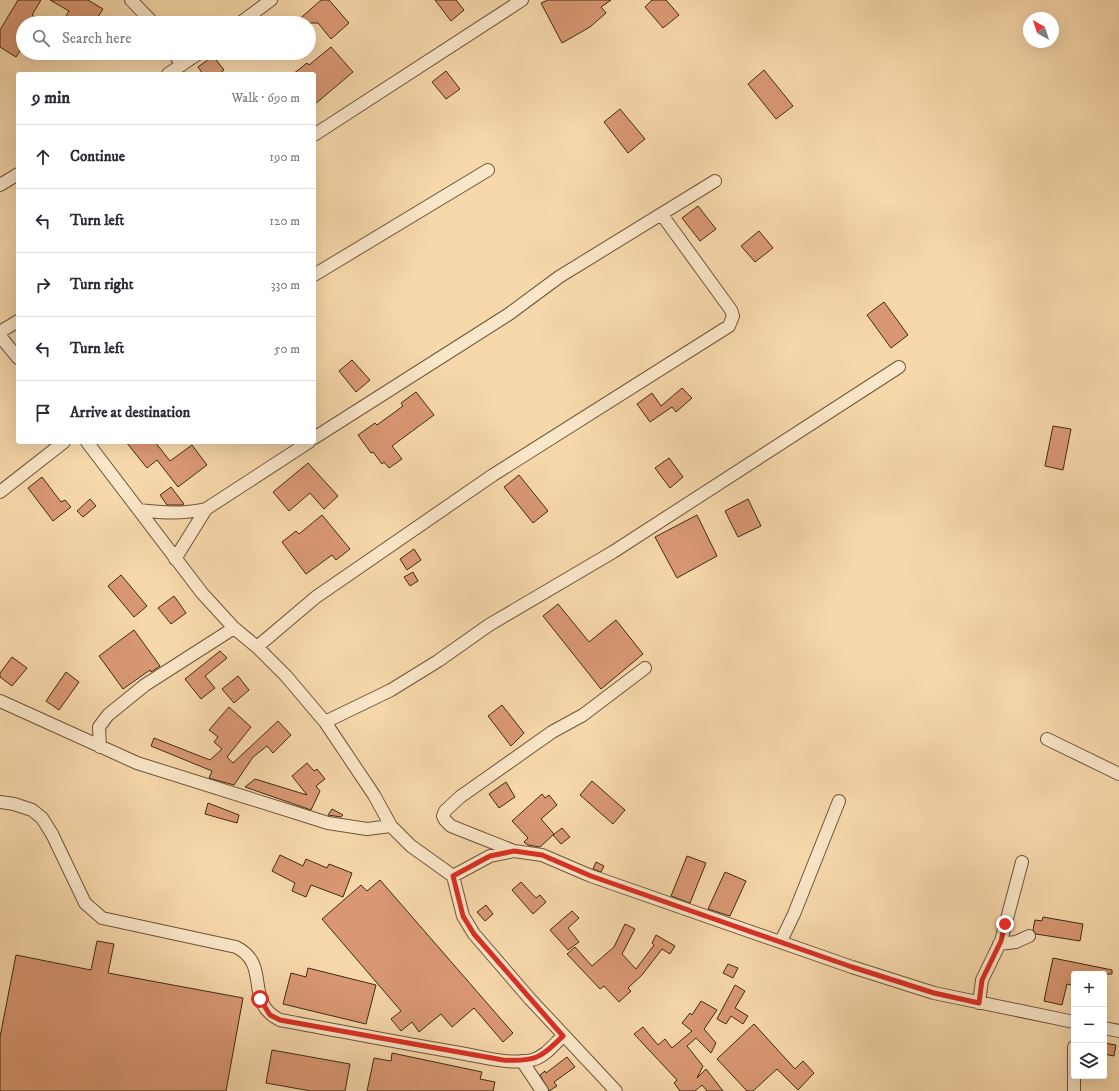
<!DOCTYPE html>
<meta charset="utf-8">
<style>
body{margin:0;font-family:"IM FELL DW Pica",serif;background:#f7f7f7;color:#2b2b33}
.controls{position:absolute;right:12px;bottom:12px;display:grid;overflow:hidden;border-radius:4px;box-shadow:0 4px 16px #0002}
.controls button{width:36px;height:36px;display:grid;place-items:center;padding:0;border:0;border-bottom:1px solid #e1e1e2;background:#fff;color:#2b2b33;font:20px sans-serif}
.compass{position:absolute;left:1023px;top:12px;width:36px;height:36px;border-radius:50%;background:#fff;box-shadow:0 4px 16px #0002;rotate:321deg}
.stop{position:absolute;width:12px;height:12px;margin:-9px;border:3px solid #d93025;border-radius:50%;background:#fff}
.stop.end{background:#d93025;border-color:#fff;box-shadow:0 1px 4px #0008}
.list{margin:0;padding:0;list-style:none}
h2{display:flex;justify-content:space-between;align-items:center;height:52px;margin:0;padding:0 16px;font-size:17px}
h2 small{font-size:13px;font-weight:400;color:#7c7c81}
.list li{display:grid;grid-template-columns:26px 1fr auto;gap:12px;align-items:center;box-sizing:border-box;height:64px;padding:0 16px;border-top:1px solid #e1e1e2}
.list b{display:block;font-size:15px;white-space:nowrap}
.list em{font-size:13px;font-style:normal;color:#7c7c81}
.icon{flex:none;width:22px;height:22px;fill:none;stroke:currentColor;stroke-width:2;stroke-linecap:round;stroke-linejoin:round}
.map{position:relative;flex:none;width:1119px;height:1091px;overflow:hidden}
.search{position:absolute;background:#fff;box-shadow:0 4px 16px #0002;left:16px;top:16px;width:300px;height:44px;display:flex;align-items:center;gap:10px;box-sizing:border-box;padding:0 14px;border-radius:22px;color:#7c7c81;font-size:15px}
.panel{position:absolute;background:#fff;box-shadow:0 4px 16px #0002;left:16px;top:72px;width:300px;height:372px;border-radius:4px}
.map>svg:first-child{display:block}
</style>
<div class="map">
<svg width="1119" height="1091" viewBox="0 0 1119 1091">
<rect width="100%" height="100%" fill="#f7d8ab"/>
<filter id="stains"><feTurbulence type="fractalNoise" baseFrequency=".005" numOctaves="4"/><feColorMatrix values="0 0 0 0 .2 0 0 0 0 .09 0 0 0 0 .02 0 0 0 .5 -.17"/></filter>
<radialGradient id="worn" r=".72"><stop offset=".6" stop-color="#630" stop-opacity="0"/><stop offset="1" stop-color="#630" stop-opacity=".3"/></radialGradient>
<path fill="#d99873" stroke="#3e2b13" d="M18,0H41L32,15L45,23H23V46L16,57L0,47V30Z
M50,0H88L103,9L94,23H62L69,11Z
M321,0H329L349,23L331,39L318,23H295Z
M435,0H456L464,10L451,21Z
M548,0H611L601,7L606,13L590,27L562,43L541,3Z
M652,0H666L679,15L663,28L645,7Z
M331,47L353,72L314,105V74H293L307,63L309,65Z
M213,56L224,70L219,74H203L198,67Z
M764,70L793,106L776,119L748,84Z
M446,71L460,89L446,99L432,82Z
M620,109L645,139L628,153L604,122Z
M698,206L716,229L700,241L682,218Z
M759,231L773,248L755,262L741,246Z
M884,302L908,335L891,348L867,315Z
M352,360L370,380L356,392L339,371Z
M682,388L692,398L676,412L672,407L650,422L637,404L652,393L661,406Z
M416,392L434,415L392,446L402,459L389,468L384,462L382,464L373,452L371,453L358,435L375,423L377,425L403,406L401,403Z
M1053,426L1071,429L1063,470L1045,466Z
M126,442H155L170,461L192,445L207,465L178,487L157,460L147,468Z
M669,458L683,477L670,488L655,468Z
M308,463L338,496L324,509L310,493L289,511L273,492Z
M519,475L548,511L533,523L504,487Z
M42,477L61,502L65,500L71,507L53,521L28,488Z
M171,487L184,504L182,505H167L160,495Z
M90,499L96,506L83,517L77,511Z
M748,499L761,526L738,537L725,511Z
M322,515L350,549L336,560L332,555L306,574L282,542L296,531L299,534Z
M697,515L717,556L677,578L655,537Z
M414,549L421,560L407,570L400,559Z
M413,572L418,581L410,586L404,577Z
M121,575L147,606L134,617L108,586Z
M174,596L186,613L171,624L158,608Z
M558,604L589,642L616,620L643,654L601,689L543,616Z
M134,630L160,666L151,672L150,670L123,689L99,656Z
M220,651L227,658L205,676L215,688L201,699L185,679Z
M12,657L27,668L12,686L0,677V673Z
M66,672L79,682L59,710L46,701Z
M238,676L249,690L234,703L222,689Z
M502,705L524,733L511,746L488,716Z
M229,707L251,727L227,757L233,763L278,721L291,735L273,753L267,746L253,757L234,785L209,778L212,771L151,746L154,738L210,760L222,749L214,742L218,737L209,730Z
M307,763L314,771L317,769L325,779L316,786L320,791L311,810L245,787L255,779L307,795L292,776Z
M592,781L625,810L613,824L580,795Z
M506,782L515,797L499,808L489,794Z
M542,794L545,798L549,795L557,805L541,819L554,834L540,847L528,845L524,842L528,838L512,821Z
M208,803L239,815L237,823L205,814Z
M332,809L343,815L341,817L328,815Z
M562,828L570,837L561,844L553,835Z
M280,855L303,866L306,859L327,868L329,864L352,873L343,897L311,885L306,897L292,891L295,883L272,871Z
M687,856L706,863L690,903L671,896Z
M596,862L604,866L601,872L593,869Z
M725,872L746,881L730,916L708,909Z
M380,880L513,1033L503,1042L474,1008L452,1027L441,1014L419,1032L412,1022L401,1031L391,1019L401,1011L322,919L361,885L367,891Z
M521,882L536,898L540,895L546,902L533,914L512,890Z
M486,905L493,914L485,921L477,912Z
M572,911L579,918L568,928L579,942L568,950L550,930Z
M1043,917L1083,924L1080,941L1036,934L1033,930L1035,920L1042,921Z
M625,924L635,929L622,954L636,969L654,945L652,943L656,935L675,946L670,954L662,949L642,975L628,988L631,991L619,1002L604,986L600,989L567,954L575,947L592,966L614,947Z
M97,941L114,944L108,973L243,998L226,1091H0V1037L16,955L91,970Z
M1053,958L1112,970V974H1074V986L1067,984L1062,1005L1044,1001Z
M728,964L738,968L733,978L723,973Z
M308,968L376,985L366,1024L283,1004L291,973L306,977Z
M735,985L745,991L735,1008L748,1016L743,1024L731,1016L726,1024L717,1019Z
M701,1001L717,1010L704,1029L716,1043L711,1053L696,1038L687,1046L703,1066L697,1078L706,1069L723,1091H707L702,1085L695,1091H680L674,1083L677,1080L634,1034L643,1027L658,1045L665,1039L672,1048L692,1031L682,1023L690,1013L692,1015Z
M754,1024L795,1069L803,1061L814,1073L798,1090L777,1069L753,1091H747L717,1059Z
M1104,1043L1116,1045L1114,1056L1104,1054Z
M272,1050L350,1064L345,1091H311L266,1083Z
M392,1053L482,1072L480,1079L495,1082L493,1091H367L374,1058L391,1061Z
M567,1057L575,1067L554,1082L557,1086L549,1091L540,1075L545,1071L546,1073Z"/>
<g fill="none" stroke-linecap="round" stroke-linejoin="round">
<g stroke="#6c5639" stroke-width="14">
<path id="minor" d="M131,0L153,23
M240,23L271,0
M174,53L182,65
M168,74L199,53
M314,135L522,0
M0,185L18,174
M314,275L488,170
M0,332L18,321
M0,336L18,358
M314,438L509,314L559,277L715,181
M87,442L202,593L234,628L145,685L108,715L99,727L100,747
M0,492L64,442
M139,510C163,513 183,514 206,509
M175,559L206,509L309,442
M234,628L257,647L286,676L325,722L374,795L391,826L411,846L453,876L490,856L514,851L542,855L591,876L852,967L934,993L1074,1022
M257,647L316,597L493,475L729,326L733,316L731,310L662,215
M0,701L137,763L328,823L367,829L391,826
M325,722L391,690L438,661L489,625L613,552L899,367
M1047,739L1119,774
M0,802L14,804L32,810L42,818L52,834L85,903L102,918L236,947C272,965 243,1002 280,1020C340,1031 400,1043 460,1053C483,1057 509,1065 532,1060C545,1057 554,1044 563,1036
M514,851L451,826L445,820L443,816L445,811L460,797L552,732L583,715L645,668
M453,876L463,916L474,934L530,999L616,1091
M781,941L794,914L839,801
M999,944L1016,942L1029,936
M979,1003L982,980L1001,941L1022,862
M1104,1028L1119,1031
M522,1061L542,1091
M1074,1091V1047"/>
</g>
<use href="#minor" stroke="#fae6c8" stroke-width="12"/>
</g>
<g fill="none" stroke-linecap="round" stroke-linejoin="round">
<path stroke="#d93025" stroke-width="5" d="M260,999L270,1015L280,1020L503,1060C536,1062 540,1058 563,1036L474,934L463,916L453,876L490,856L514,851L542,855L591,876L852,967L934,993L979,1003L982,980L1001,941L1005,924"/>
</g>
<rect width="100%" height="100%" filter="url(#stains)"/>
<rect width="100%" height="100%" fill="url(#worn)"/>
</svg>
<div class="controls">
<button>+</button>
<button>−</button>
<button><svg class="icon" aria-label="layers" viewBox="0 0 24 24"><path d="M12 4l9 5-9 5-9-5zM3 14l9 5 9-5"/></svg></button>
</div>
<svg class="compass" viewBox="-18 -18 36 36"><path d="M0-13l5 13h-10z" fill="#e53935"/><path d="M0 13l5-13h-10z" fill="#7c7c81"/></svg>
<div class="stop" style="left:260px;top:999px"></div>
<div class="stop end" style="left:1005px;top:924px"></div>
<div class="search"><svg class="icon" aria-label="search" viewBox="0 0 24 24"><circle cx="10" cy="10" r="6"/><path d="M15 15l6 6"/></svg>Search here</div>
<section class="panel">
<h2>9 min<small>Walk · 690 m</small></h2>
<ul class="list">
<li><svg class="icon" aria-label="ahead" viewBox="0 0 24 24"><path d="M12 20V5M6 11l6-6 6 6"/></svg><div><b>Continue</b></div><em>190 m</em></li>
<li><svg class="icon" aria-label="left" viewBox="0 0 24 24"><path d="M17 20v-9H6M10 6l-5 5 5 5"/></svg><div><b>Turn left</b></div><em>120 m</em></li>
<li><svg class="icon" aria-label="right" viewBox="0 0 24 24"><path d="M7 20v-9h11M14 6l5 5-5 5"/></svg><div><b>Turn right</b></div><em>330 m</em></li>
<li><svg class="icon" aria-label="left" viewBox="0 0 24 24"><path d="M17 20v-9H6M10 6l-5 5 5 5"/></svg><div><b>Turn left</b></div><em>50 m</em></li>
<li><svg class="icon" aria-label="arrive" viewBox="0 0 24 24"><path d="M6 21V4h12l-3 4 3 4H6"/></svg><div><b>Arrive at destination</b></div></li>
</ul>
</section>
</div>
